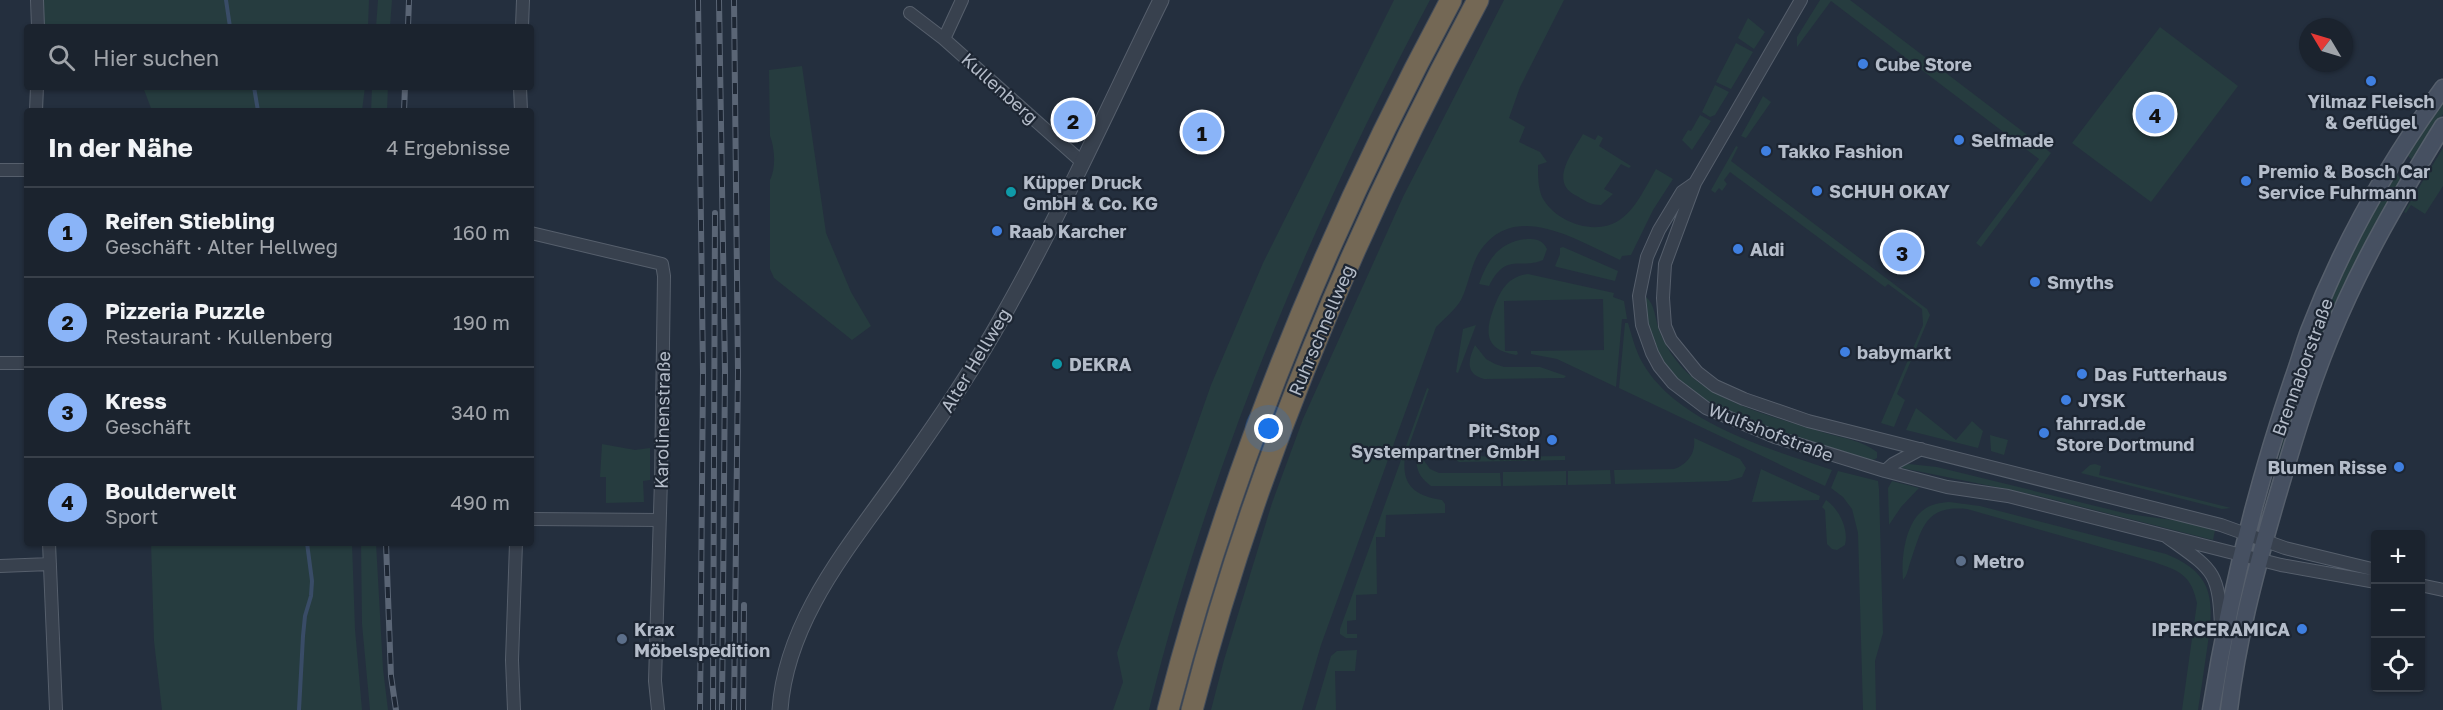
<!DOCTYPE html>
<html lang="de">
<meta charset="utf-8">
<style>
body{margin:0;font-family:"Golos Text",sans-serif;background:#242b36;color:#f1f3f6}
.controls{position:absolute;right:18px;bottom:18px;display:grid;overflow:hidden;border-radius:6px;box-shadow:0 2px 4px #0004}
.controls button{width:54px;height:54px;display:grid;place-items:center;padding:0;border:0;border-bottom:2px solid #39404a;background:#1b232e;color:#f1f3f6;font:30px sans-serif}
.compass{position:absolute;left:2299px;top:18px;width:54px;height:54px;border-radius:50%;background:#1b232e;box-shadow:0 2px 4px #0004;rotate:308deg}
.you{position:absolute;left:1269px;top:429px;width:21px;height:21px;margin:-15px;border:4px solid #fff;border-radius:50%;background:#1a73e8;box-shadow:0 0 0 9px #1a73e833}
.badge{display:grid;place-items:center;width:39px;height:39px;border-radius:50%;background:#8ab4f8;color:#111;font-size:20px;font-weight:700}
.pin{position:absolute;translate:-50% -50%;border:3px solid #fff;box-shadow:0 2px 6px #0006}
.list{margin:0;padding:0;list-style:none}
h2{display:flex;justify-content:space-between;align-items:center;height:78px;margin:0;padding:0 24px;font-size:26px}
h2 small{font-size:20px;font-weight:400;color:#a0a4aa}
.list li{display:grid;grid-template-columns:39px 1fr auto;gap:18px;align-items:center;box-sizing:border-box;height:90px;padding:0 24px;border-top:2px solid #39404a}
.list b{display:block;font-size:22px;white-space:nowrap}
.list p{margin:0;font-size:20px;white-space:nowrap;color:#a0a4aa}
.list em{font-size:20px;font-style:normal;color:#a0a4aa}
.icon{flex:none;width:33px;height:33px;fill:none;stroke:currentColor;stroke-width:2;stroke-linecap:round;stroke-linejoin:round}
.map{position:relative;flex:none;width:2443px;height:710px;overflow:hidden}
.search{position:absolute;background:#1b232e;box-shadow:0 2px 4px #0004;left:24px;top:24px;width:510px;height:66px;display:flex;align-items:center;gap:15px;box-sizing:border-box;padding:0 21px;border-radius:6px;color:#a0a4aa;font-size:22px}
.panel{position:absolute;background:#1b232e;box-shadow:0 2px 4px #0004;left:24px;top:108px;width:510px;height:438px;border-radius:6px}
.map>svg:first-child{display:block}
</style>
<div class="map">
<svg width="2443" height="710" viewBox="0 0 2443 710">
<rect width="100%" height="100%" fill="#242f3e"/>
<path fill="#263c3f" d="M37,0H369L368,27H38Z
M378,0H392L390,27H376Z
M1394,0H1430C1310,224 1210,463 1149,710H1113L1123,682L1117,653L1211,385L1263,263Z
M1504,0H1564L1520,87L1509,118L1525,127L1519,142L1540,152L1547,162L1538,165C1538,176 1538,187 1542,197C1555,222 1594,236 1618,221C1635,211 1646,186 1656,169L1673,179L1653,210L1631,255L1622,256L1620,260C1576,240 1511,197 1477,256C1470,270 1468,286 1461,300C1455,310 1444,319 1436,327L1321,645L1302,710H1211L1224,660L1272,503L1303,419L1403,197Z
M1820,0H1850L2051,153L1981,247L1976,243L2039,159L1831,1L1797,47V37Z
M1748,18L1765,32L1754,49L1738,38Z
M2160,27L2238,86L2151,202L2072,143Z
M1736,43L1753,52L1731,89L1716,82Z
M802,66L826,233L851,292L871,326L852,340L774,278L770,269V180C776,168 775,149 770,136L769,70Z
M1715,85L1729,92L1715,115L1710,117L1702,112Z
M143,87H365L362,111H152Z
M372,87H388L387,111H371Z
M1763,96L1771,102L1746,138L1741,136Z
M2443,99V114L2413,161L2406,154Z
M1700,115L1711,121L1692,150L1682,140L1688,130L1691,131Z
M1583,134L1595,140L1598,135L1603,138L1599,146L1631,166L1629,168L1621,164L1604,189L1613,194L1601,205C1590,205 1584,200 1575,195C1549,181 1573,152 1583,134Z
M1736,146L1738,147L1731,161L1927,309L1930,315L1897,394L1905,400L1894,427L1881,423L1923,325L1922,309L1888,284L1885,287L1730,172L1724,180L1727,184L1722,191L1719,188L1715,193L1711,190Z
M2443,148V186L2425,214L2411,205L2406,213L2404,212Z
M2397,174L2401,180L2258,531L2288,424L2332,292L2371,215Z
M1527,239C1537,239 1543,240 1547,249L1543,260C1521,270 1506,251 1489,286L1479,284C1488,259 1499,242 1527,239Z
M1563,247L1618,271L1615,281L1557,267L1555,266L1560,254V248Z
M1528,274L1614,293L1613,297L1624,301L1627,319H1622L1616,387L1557,359L1531,354V351L1604,350L1603,299L1504,301L1505,351H1517L1518,354L1516,355C1487,350 1484,335 1493,310C1500,292 1506,277 1528,274Z
M1646,297C1655,304 1655,319 1659,330C1667,351 1682,371 1701,384C1737,409 1784,420 1825,433C1843,438 1861,440 1877,452V458L1871,461C1817,445 1714,417 1676,377C1655,356 1645,326 1646,297Z
M1625,323H1628C1632,336 1635,349 1642,362C1676,423 1770,449 1832,470L1825,486L1619,388Z
M1476,325L1458,373L1456,372L1463,329Z
M1475,345L1486,359L1495,364L1504,367H1540L1566,376L1564,378L1484,379C1465,374 1468,360 1475,345Z
M1427,388L1429,389L1405,457C1401,486 1416,496 1442,500L1445,504V513L1386,515L1385,537H1376L1377,594L1356,595V620L1347,621V634H1357V638H1346L1340,634V629Z
M1916,408L1956,440L1972,421L1983,431L1978,448L1906,430Z
M1990,435L2008,440L2004,455L1991,451Z
M1694,438L1740,459L1746,468L1742,477L1728,481L1615,484L1614,470L1674,469C1688,464 1696,453 1694,438Z
M602,444L635,450L650,448V480L643,481L644,502L606,503V477H600Z
M1461,449L1470,455L1490,457L1565,456V460L1459,462L1456,460L1454,454Z
M1420,455L1430,469L1439,473H1500L1501,486H1431C1421,479 1415,470 1417,457Z
M1909,464L1937,467L2128,514L2180,521L2215,530L2213,540L2035,495L1902,468V465Z
M2095,464L2101,466L2099,475L2231,508L2222,509L2081,473L2090,465Z
M1761,469L1820,496L1819,500L1752,502Z
M1610,470L1611,484L1568,485V471Z
M1566,471V485L1503,486V472Z
M1838,471L1878,481L1879,489L1883,633L1875,661L1876,710H1863L1858,533L1852,509L1843,497L1831,488Z
M1892,481L1919,488L1901,507L1889,525L1888,488Z
M1826,500C1839,509 1849,529 1845,545L1837,550L1832,549L1827,544L1825,510L1822,507Z
M1949,502L1980,506L2166,554C2216,574 2214,602 2207,649C2204,670 2201,690 2198,710H2182L2197,603C2191,575 2180,571 2154,562L1967,509C1924,505 1922,529 1910,563C1908,569 1907,576 1903,580C1901,559 1905,525 1922,511C1930,504 1940,503 1949,502Z
M151,543H352L355,629L362,710H162L154,641Z
M361,543H376L383,669L388,710H370L362,624Z
M1357,650L1355,671H1335L1336,710H1315L1331,656L1337,651Z"/>
<g fill="none" stroke-linecap="round" stroke-linejoin="round">
<path stroke="#394c67" stroke-width="4" d="M226,0L230,27
M254,87L258,111
M299,710L303,636L305,616L311,596L312,581L307,543"/>
<g stroke="#565f6c" stroke-width="14">
<path id="minor" d="M37,0L38,27
M1801,0L1695,183L1665,264L1663,298L1665,326L1671,340L1697,372L1715,386L1744,399L1808,421L2221,525L2285,548L2376,570
M910,13L944,39L1082,162
M522,27L523,0
M944,39L962,0
M520,87L521,111
M36,111L37,87
M0,170H27
M1695,183L1682,192L1659,230L1647,257L1639,296L1642,325L1652,353L1659,366L1673,383L1706,408L1775,437L1885,471L1947,487L2008,496L2281,565L2376,582
M531,233L662,264L664,276L661,479L655,681L658,710
M0,363H27
M1885,471L1893,464L1921,449
M531,519L659,520
M2167,537C2213,570 2219,570 2221,628
M49,543L56,710
M0,566L50,564
M2420,585L2443,590
M514,710L512,660L516,543"/>
</g>
<g stroke="#565f6c" stroke-width="17">
<path id="tertiary" d="M780,710C786,621 848,548 897,479C930,432 963,385 992,335C1055,227 1106,112 1161,0"/>
</g>
<g stroke="#565f6c" stroke-width="19">
<path id="secondary" d="M2211,710C2229,597 2256,487 2293,379C2299,363 2303,347 2309,331C2342,245 2389,162 2443,88
M2229,710C2237,642 2254,577 2273,511C2290,453 2307,394 2330,338C2360,264 2401,194 2443,126"/>
</g>
<g stroke="#434c59" stroke-width="23">
<path id="motorway" d="M1168,710C1232,462 1330,225 1451,0
M1192,710C1256,462 1357,225 1478,0"/>
</g>
<use href="#minor" stroke="#38414e" stroke-width="12"/>
<use href="#tertiary" stroke="#38414e" stroke-width="15"/>
<use href="#secondary" stroke="#465061" stroke-width="16"/>
<use href="#motorway" stroke="#746855" stroke-width="21"/>
<g stroke="#5a6575" stroke-width="6">
<path id="rail" d="M698,0L703,373L700,710
M719,0L725,371L722,710
M408,27L409,0
M404,111L405,87
M386,543L391,676L396,710
M713,710L715,213
M734,710L738,371L734,0
M743,710L744,605"/>
</g>
<use href="#rail" stroke="#1d2633" stroke-width="4" stroke-dasharray="11" stroke-linecap="butt"/>
</g>
<g fill="#3f7fe0" stroke="#1d2633" stroke-width="2">
<circle cx="1863" cy="64" r="6"/>
<circle cx="2371" cy="81" r="6"/>
<circle cx="1959" cy="140" r="6"/>
<circle cx="1766" cy="151" r="6"/>
<circle cx="2246" cy="181" r="6"/>
<circle cx="1817" cy="191" r="6"/>
<circle cx="997" cy="231" r="6"/>
<circle cx="1738" cy="249" r="6"/>
<circle cx="2035" cy="282" r="6"/>
<circle cx="1845" cy="352" r="6"/>
<circle cx="2082" cy="374" r="6"/>
<circle cx="2066" cy="400" r="6"/>
<circle cx="2044" cy="433" r="6"/>
<circle cx="1552" cy="440" r="6"/>
<circle cx="2399" cy="467" r="6"/>
<circle cx="2302" cy="629" r="6"/>
</g>
<g fill="#0f9aa8" stroke="#1d2633" stroke-width="2">
<circle cx="1011" cy="192" r="6"/>
<circle cx="1057" cy="364" r="6"/>
</g>
<g fill="#5c6f8a" stroke="#1d2633" stroke-width="2">
<circle cx="1961" cy="561" r="6"/>
<circle cx="622" cy="639" r="6"/>
</g>
<g text-anchor="middle" dominant-baseline="central" stroke-width="4.5" stroke-linejoin="round" paint-order="stroke">
<g font-size="18" font-weight="bold" fill="#b4bcc9" stroke="#1d2633" text-anchor="start">
<text x="1875" y="64">Cube Store</text>
<text x="2371" y="101" text-anchor="middle">Yilmaz Fleisch<tspan x="2371" dy="21">&amp; Geflügel</tspan></text>
<text x="1971" y="140">Selfmade</text>
<text x="1778" y="151">Takko Fashion</text>
<text x="2258" y="171">Premio &amp; Bosch Car<tspan x="2258" dy="21">Service Fuhrmann</tspan></text>
<text x="1023" y="182">Küpper Druck<tspan x="1023" dy="21">GmbH &amp; Co. KG</tspan></text>
<text x="1829" y="191">SCHUH OKAY</text>
<text x="1009" y="231">Raab Karcher</text>
<text x="1750" y="249">Aldi</text>
<text x="2047" y="282">Smyths</text>
<text x="1857" y="352">babymarkt</text>
<text x="1069" y="364">DEKRA</text>
<text x="2094" y="374">Das Futterhaus</text>
<text x="2078" y="400">JYSK</text>
<text x="2056" y="423">fahrrad.de<tspan x="2056" dy="21">Store Dortmund</tspan></text>
<text x="1540" y="430" text-anchor="end">Pit-Stop<tspan x="1540" dy="21">Systempartner GmbH</tspan></text>
<text x="2387" y="467" text-anchor="end">Blumen Risse</text>
<text x="1973" y="561">Metro</text>
<text x="634" y="629">Krax<tspan x="634" dy="21">Möbelspedition</tspan></text>
<text x="2290" y="629" text-anchor="end">IPERCERAMICA</text>
</g>
<g font-size="18" fill="#b4bcc9" stroke="#1d2633">
<text transform="translate(1000 88) rotate(42)">Kullenberg</text>
<text transform="translate(1321 330) rotate(-67)">Ruhrschnellweg</text>
<text transform="translate(975 360) rotate(-59)">Alter Hellweg</text>
<text transform="translate(2302 367) rotate(-70)">Brennaborstraße</text>
<text transform="translate(662 420) rotate(-89)">Karolinenstraße</text>
<text transform="translate(1771 432) rotate(21)">Wulfshofstraße</text>
</g>
</g>
</svg>
<div class="controls">
<button>+</button>
<button>−</button>
<button><svg class="icon" aria-label="locate" viewBox="0 0 24 24"><circle cx="12" cy="12" r="6"/><path d="M12 2v4M12 18v4M2 12h4M18 12h4"/></svg></button>
</div>
<svg class="compass" viewBox="-18 -18 36 36"><path d="M0-13l5 13h-10z" fill="#e53935"/><path d="M0 13l5-13h-10z" fill="#a0a4aa"/></svg>
<div class="you"></div>
<div class="pin badge" style="left:1202px;top:132px">1</div>
<div class="pin badge" style="left:1073px;top:120px">2</div>
<div class="pin badge" style="left:1902px;top:252px">3</div>
<div class="pin badge" style="left:2155px;top:114px">4</div>
<div class="search"><svg class="icon" aria-label="search" viewBox="0 0 24 24"><circle cx="10" cy="10" r="6"/><path d="M15 15l6 6"/></svg>Hier suchen</div>
<section class="panel">
<h2>In der Nähe<small>4 Ergebnisse</small></h2>
<ul class="list">
<li><span class="badge">1</span><div><b>Reifen Stiebling</b><p>Geschäft · Alter Hellweg</p></div><em>160 m</em></li>
<li><span class="badge">2</span><div><b>Pizzeria Puzzle</b><p>Restaurant · Kullenberg</p></div><em>190 m</em></li>
<li><span class="badge">3</span><div><b>Kress</b><p>Geschäft</p></div><em>340 m</em></li>
<li><span class="badge">4</span><div><b>Boulderwelt</b><p>Sport</p></div><em>490 m</em></li>
</ul>
</section>
</div>
